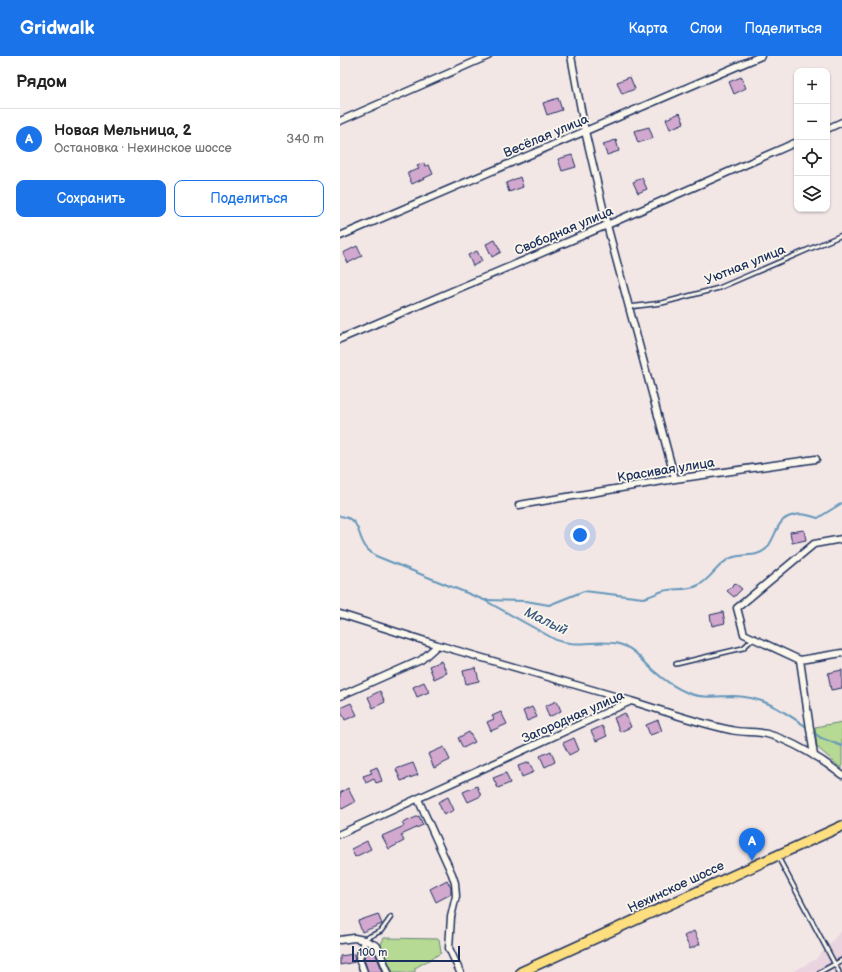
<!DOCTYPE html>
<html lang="ru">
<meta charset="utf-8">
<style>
body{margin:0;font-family:"Balsamiq Sans",sans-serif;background:#f6f6f6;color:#222}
.controls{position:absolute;right:12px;top:12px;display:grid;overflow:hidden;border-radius:8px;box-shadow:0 1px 3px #0004}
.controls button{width:36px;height:36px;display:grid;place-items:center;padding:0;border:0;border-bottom:1px solid #e0e0e0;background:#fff;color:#222;font:20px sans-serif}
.scale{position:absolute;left:12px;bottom:10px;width:108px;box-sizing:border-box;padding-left:4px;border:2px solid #1b2f5e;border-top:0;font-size:11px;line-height:14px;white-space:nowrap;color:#1b2f5e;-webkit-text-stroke:3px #fbf7ec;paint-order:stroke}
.you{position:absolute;left:240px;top:479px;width:14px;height:14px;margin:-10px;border:3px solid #fff;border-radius:50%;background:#1a73e8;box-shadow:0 0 0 6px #1a73e833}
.badge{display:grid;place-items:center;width:26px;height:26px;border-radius:50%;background:#1a73e8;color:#fff;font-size:13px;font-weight:700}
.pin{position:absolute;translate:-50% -33px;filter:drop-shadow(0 1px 2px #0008)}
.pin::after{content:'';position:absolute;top:21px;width:14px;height:12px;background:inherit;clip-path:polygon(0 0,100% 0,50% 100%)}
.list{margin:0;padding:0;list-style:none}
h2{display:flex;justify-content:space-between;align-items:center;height:52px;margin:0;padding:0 16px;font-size:17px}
h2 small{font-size:13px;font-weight:400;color:#767676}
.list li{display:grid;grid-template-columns:26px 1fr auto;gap:12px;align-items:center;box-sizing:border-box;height:60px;padding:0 16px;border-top:1px solid #e0e0e0}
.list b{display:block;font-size:15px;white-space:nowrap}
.list p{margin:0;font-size:13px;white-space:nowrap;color:#767676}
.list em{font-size:13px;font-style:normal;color:#767676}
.actions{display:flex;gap:8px;padding:12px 16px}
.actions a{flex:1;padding:9px 0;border:1px solid #1a73e8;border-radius:8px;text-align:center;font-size:14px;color:#1a73e8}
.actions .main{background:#1a73e8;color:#fff}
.icon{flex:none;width:22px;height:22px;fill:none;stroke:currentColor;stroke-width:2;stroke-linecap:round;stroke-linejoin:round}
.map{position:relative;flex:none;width:502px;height:916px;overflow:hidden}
header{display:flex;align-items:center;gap:24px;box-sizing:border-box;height:56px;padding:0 20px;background:#1a73e8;color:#fff}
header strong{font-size:19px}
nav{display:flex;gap:22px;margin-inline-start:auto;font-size:14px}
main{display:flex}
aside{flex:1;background:#fff}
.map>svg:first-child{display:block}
</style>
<header>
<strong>Gridwalk</strong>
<nav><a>Карта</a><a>Слои</a><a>Поделиться</a></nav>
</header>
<main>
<aside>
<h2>Рядом<small></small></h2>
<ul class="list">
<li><span class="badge">A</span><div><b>Новая Мельница, 2</b><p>Остановка · Нехинское шоссе</p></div><em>340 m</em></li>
</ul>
<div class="actions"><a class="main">Сохранить</a><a>Поделиться</a></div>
</aside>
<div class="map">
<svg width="502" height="916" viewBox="0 0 502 916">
<rect width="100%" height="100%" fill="#f3e7e6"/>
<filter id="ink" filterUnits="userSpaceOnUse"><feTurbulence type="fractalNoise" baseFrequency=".025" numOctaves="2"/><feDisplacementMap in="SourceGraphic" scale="8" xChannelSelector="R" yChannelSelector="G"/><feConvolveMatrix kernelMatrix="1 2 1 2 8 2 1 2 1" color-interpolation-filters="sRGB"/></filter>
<g filter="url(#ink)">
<path fill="#e9d4df" d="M502,874V916H452L476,903Z"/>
<path fill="#b6d993" stroke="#688478" d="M502,666V713L477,691L475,671Z
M44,882L99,883L101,897L75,912V916H52V913L40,890Z"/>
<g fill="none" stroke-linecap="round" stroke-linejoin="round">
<path stroke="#6497ba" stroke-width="2" d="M0,460C21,463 16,476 25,490C27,494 32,497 36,500L144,544L216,584C237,592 257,583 279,588C295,592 303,606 315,616C324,624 336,632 348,637C362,643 379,640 394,640C425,641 443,655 468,672
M145,544L186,545L209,549L244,535L303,542C310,541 316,537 323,535C334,532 348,535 359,529C371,523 378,507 391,502C403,497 416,502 426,493C435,484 436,466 448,461C459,456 468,459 478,462L502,447
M473,676L481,682L502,690"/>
</g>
<path fill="#d2a8ce" stroke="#1b2f5e" d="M290,21L295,33L282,38L277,26Z
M401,21L406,32L394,38L389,26Z
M218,42L222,54L207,59L203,47Z
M340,57L344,67L330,73L326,63Z
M309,71L313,82L298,87L294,75Z
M276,84L279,95L267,99L263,88Z
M232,99L236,111L222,115L218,103Z
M84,107L85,110L89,109L93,118L72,128L67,117L79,113L77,110Z
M180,121L183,131L169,136L166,127Z
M302,122L307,133L298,137L293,126Z
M155,184L161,196L152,201L146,188Z
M17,190L22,200L8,207L3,197Z
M137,195L142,205L133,210L128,199Z
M464,474L466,484L452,487L450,476Z
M395,527L402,533L394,541L387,535Z
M383,556L385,567L372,570L370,559Z
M101,605L107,617L94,623L89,610Z
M136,612L139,625L126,628L123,615Z
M502,614V632L491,634L488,617Z
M84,626L89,636L77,641L73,631Z
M40,635L45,646L33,652L28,641Z
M217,645L221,655L209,661L205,650Z
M11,647L17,659L5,664L0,652Z
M192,651L197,661L187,665L183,655Z
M161,656L167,668L151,675L147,666L154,663L152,660Z
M285,657L291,671L280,676L274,662Z
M318,664L322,675L310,679L306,669Z
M262,670L267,680L256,685L251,675Z
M129,676L135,686L123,692L118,682Z
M234,682L239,694L229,699L223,687Z
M104,691L110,704L94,712L88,698Z
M211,695L215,706L205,711L200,700Z
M189,706L194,716L182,721L178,710Z
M73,707L78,719L61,725L56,713Z
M37,711L42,725L36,727L34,723L26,727L23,720L32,717L30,714Z
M166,717L170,727L158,732L153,722Z
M137,730L141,740L128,746L123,736Z
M8,732L15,746L2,753L0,749V737Z
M108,741L114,754L104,759L98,746Z
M79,760L83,769L61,779L64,785L49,793L42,780L64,770L62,767Z
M27,785L31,793L15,801L11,793Z
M107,824L111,832V838L96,846L90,833Z
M38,858L42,868L22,876L18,865Z
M354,875L360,888L350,893L344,880Z
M34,894L43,916H28L24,903L25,899Z
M14,898L15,906L0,909V900Z"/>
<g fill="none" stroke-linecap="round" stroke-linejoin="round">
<g stroke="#1b2f5e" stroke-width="6">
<path id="lane" d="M289,251L322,247L379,232L502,179
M336,608L403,592L414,582
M438,801L499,916
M24,883L41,875L51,861
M480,916L502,904"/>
</g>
<g stroke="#1b2f5e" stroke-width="9">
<path id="street" d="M231,0L245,75L267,169L335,423
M0,65L148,0
M487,73L502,66
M0,180L421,0
M0,283L267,169L457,86
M179,449L335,423L476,403
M0,558L98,589L291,645
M460,604L404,578L397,552L474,488L502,483
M460,604L474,700
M460,604L502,597
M0,640L81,604L98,589
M78,743L112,818L115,827L116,840L111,861L109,892L120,916
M0,778L291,645C324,655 357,667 391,674C403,677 416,675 427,678C451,684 483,704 502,719
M0,884L14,882L24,884L19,903L24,916
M24,884L37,890L48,916"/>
</g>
<g stroke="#1b2f5e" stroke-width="12">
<path id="primary" d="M181,916L502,770"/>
</g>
<use href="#lane" stroke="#fbf7ec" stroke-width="3"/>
<use href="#street" stroke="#fbf7ec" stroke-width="6"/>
<use href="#primary" stroke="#fedf80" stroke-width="9"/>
</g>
</g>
<g text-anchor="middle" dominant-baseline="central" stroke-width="3.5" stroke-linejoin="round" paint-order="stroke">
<g font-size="13" fill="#1b2f5e" stroke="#fbf7ec">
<text transform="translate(206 80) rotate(-23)">Весёлая улица</text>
<text transform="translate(224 175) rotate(-23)">Свободная улица</text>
<text transform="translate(405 209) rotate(-22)">Уютная улица</text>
<text transform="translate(326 414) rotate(-9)">Красивая улица</text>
<text transform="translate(233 661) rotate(-24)">Загородная улица</text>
<text transform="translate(336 831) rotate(-25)">Нехинское шоссе</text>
</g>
<g font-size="14" font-style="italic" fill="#3a5a84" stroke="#fbf7ec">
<text transform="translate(206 565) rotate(26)">Малый</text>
</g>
</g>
</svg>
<div class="controls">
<button>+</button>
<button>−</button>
<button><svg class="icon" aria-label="locate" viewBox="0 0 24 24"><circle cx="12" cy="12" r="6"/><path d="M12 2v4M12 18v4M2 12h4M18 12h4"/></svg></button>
<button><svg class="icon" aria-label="layers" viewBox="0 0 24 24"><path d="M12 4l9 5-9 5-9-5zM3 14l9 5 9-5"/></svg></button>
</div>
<div class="scale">100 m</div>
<div class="you"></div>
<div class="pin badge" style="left:412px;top:805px">A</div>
</div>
</main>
